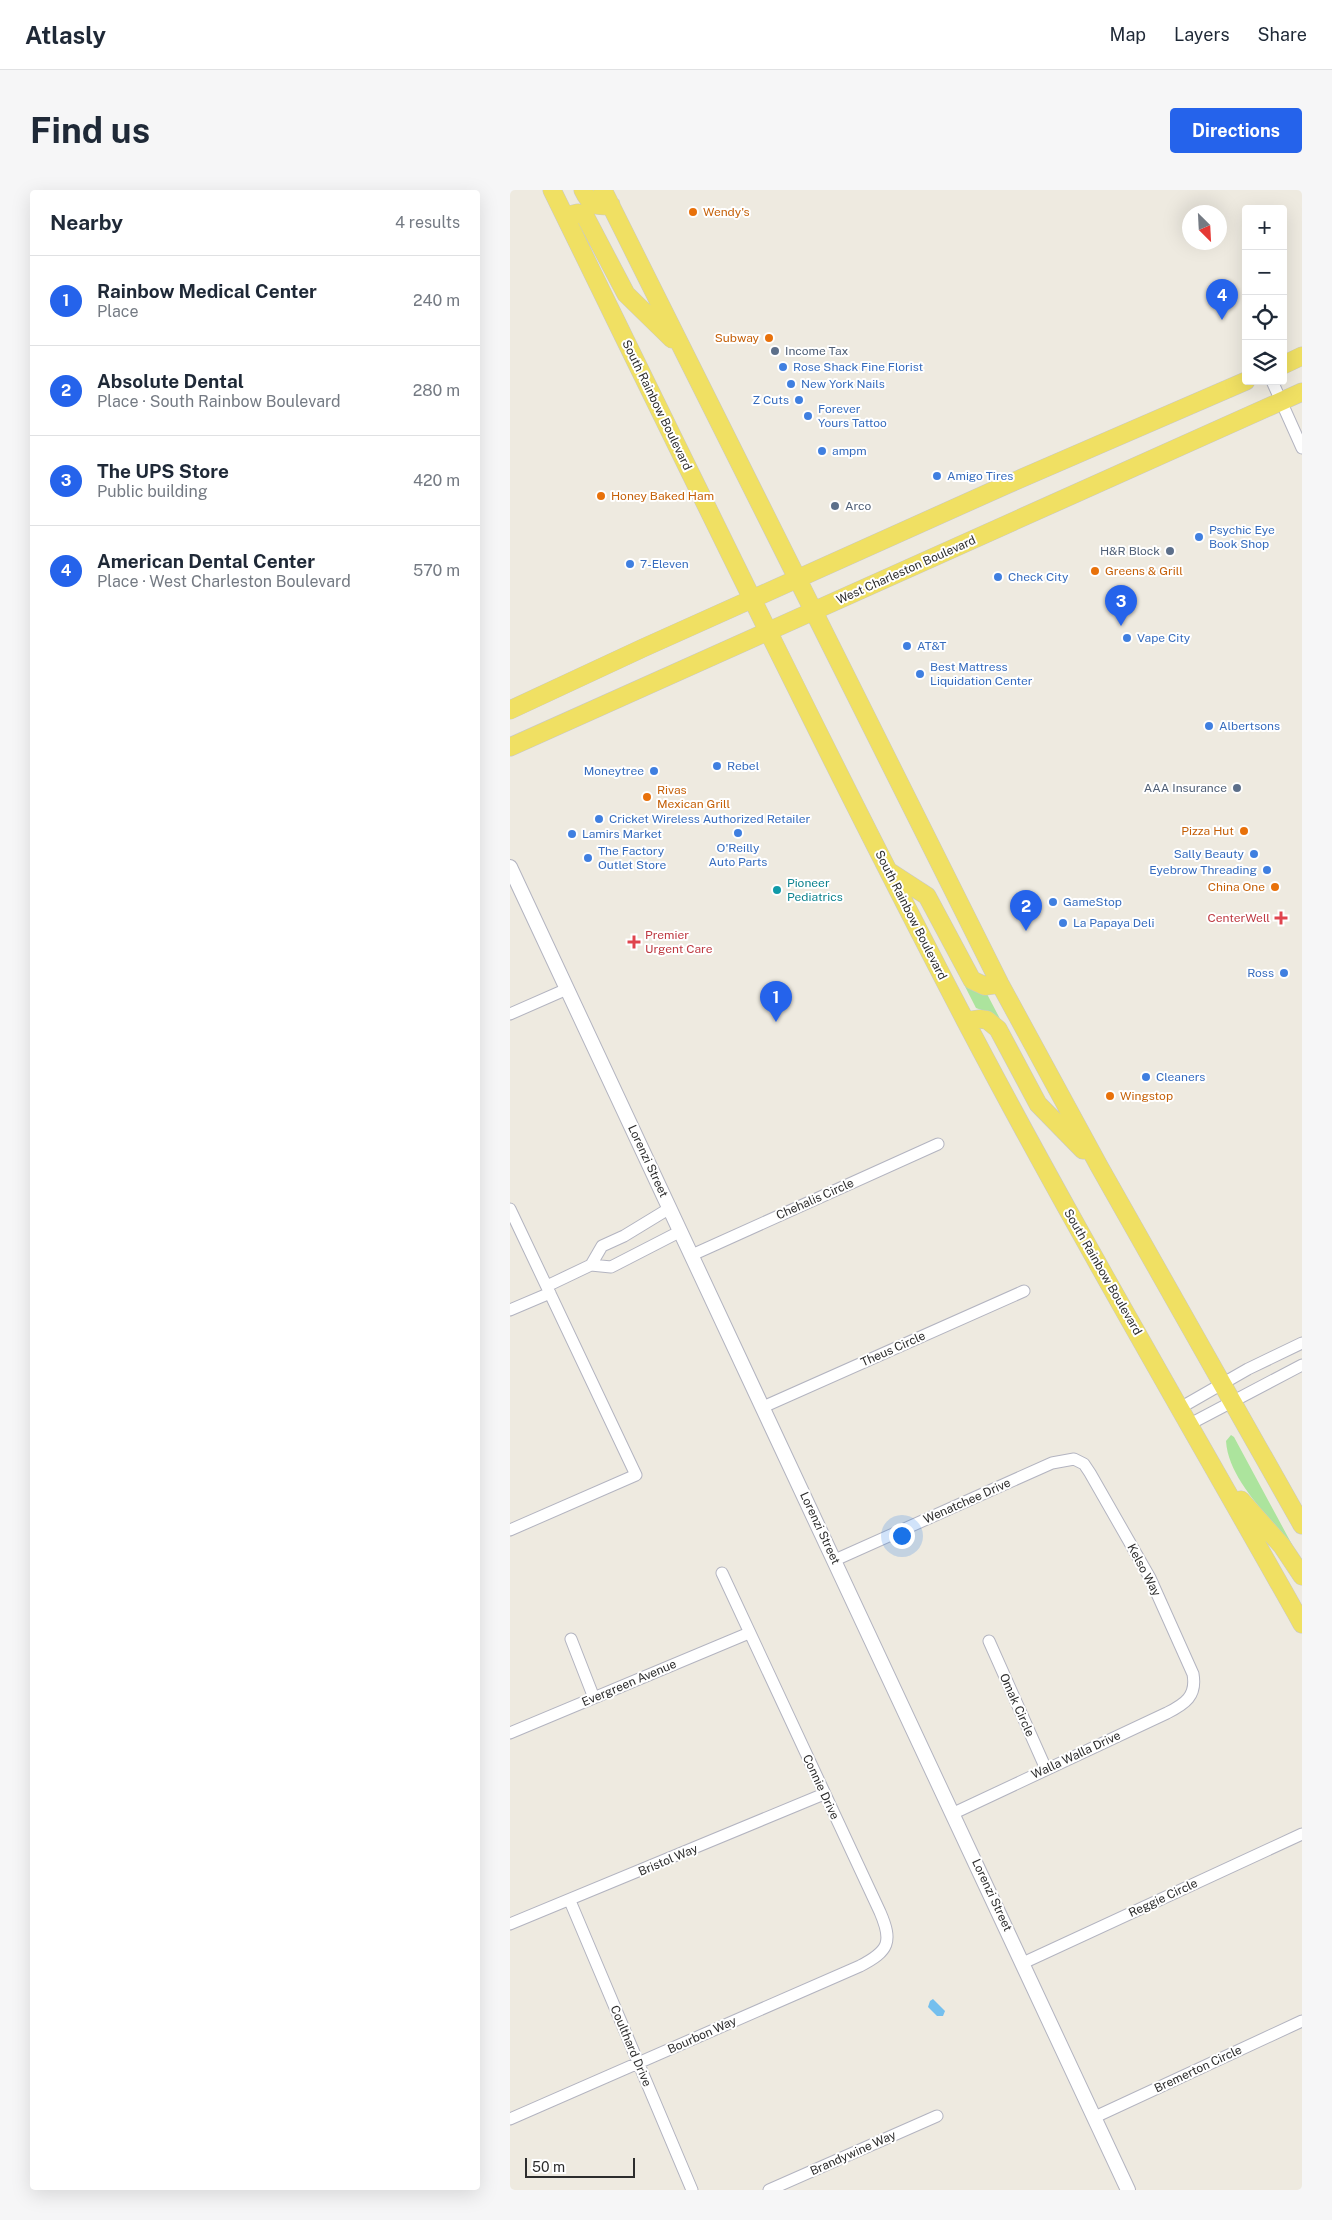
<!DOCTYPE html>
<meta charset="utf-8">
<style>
body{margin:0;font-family:"Public Sans",sans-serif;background:#f6f6f7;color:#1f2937}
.controls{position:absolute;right:15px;top:15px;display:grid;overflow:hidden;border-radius:5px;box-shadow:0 5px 20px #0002}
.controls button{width:45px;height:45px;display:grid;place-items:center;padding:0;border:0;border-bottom:1px solid #e0e1e3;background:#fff;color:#1f2937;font:25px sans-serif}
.compass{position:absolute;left:672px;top:15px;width:45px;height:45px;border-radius:50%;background:#fff;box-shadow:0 5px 20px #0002;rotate:156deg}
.scale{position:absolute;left:15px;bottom:12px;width:110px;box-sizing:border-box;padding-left:5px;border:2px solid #2d2d2d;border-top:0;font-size:14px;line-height:18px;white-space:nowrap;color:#2d2d2d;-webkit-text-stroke:4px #fff;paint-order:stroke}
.you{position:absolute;left:391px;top:1345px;width:18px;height:18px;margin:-12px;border:4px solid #fff;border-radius:50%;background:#1a73e8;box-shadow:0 0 0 8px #1a73e833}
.badge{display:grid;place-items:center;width:32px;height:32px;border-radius:50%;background:#2563eb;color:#fff;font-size:16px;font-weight:700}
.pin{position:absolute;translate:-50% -41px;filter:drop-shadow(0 1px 2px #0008)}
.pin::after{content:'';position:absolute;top:26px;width:18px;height:15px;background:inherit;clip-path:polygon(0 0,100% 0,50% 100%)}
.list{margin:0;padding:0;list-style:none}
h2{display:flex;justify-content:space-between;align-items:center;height:65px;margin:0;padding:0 20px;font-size:21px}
h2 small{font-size:16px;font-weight:400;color:#747a83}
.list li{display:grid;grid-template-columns:32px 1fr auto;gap:15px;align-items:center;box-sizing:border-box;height:90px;padding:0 20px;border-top:1px solid #e0e1e3}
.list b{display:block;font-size:19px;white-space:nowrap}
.list p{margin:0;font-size:16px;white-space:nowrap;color:#747a83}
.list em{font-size:16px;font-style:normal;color:#747a83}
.icon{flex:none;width:28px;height:28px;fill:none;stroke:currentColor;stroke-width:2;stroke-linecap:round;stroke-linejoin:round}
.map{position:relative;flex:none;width:792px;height:2000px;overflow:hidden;border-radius:5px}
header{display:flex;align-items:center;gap:30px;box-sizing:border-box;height:70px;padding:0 25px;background:#fff;border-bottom:1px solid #e0e1e3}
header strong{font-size:24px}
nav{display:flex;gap:28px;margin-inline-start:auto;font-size:18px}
.intro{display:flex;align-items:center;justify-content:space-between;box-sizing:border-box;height:120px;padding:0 30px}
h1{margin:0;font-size:35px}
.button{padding:12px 22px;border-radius:5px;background:#2563eb;color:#fff;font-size:18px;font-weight:700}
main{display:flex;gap:30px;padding:0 30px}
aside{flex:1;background:#fff;border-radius:5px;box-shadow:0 5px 20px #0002}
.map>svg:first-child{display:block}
</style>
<header>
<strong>Atlasly</strong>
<nav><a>Map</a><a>Layers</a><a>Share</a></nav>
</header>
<div class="intro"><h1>Find us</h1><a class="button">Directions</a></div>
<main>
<aside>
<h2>Nearby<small>4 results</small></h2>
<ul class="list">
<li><span class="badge">1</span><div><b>Rainbow Medical Center</b><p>Place</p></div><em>240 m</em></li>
<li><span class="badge">2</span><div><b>Absolute Dental</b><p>Place · South Rainbow Boulevard</p></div><em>280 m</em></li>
<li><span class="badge">3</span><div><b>The UPS Store</b><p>Public building</p></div><em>420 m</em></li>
<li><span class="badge">4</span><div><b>American Dental Center</b><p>Place · West Charleston Boulevard</p></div><em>570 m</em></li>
</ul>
</aside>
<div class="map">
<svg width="792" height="2000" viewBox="0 0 792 2000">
<rect width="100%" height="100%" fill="#eeeae0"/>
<path fill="#ace49d" d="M435,757L477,804L509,865L477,822L466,818Z
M721,1245L724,1247L792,1373C770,1333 719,1296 716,1251Z"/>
<path fill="#74bfee" d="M423,1809L435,1821L433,1826H427L418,1817L420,1811Z"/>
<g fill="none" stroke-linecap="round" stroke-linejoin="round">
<g stroke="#b3b4c0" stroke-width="13">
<path id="minor" d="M762,191L792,258
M0,824L57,799
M0,1019L126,1285L0,1340
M182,1065L428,954
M81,1075L92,1056L114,1046L160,1018
M37,1096L81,1075L101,1077L171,1041
M0,1120L40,1103
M253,1217L514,1101
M670,1218L738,1179L792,1153
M680,1234L792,1175
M325,1370L542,1273L564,1269L574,1274L580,1283L640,1388L683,1484C687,1506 675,1514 657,1523L444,1623
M61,1449L84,1508
M479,1451L536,1579
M0,1543L239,1443
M60,1711L182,2000
M0,1734L314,1604
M513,1773L792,1644
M585,1927L792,1831
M0,1929L350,1776C379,1761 383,1752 370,1722L212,1383
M259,2000L427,1926"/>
</g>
<g stroke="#b3b4c0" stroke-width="16">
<path id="tertiary" d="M0,677L618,2000"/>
</g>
<g stroke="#c8c8c8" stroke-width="19">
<path id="primary" d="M42,0C178,278 312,556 455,830C562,1034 679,1233 792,1434
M73,0C79,13 86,18 101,15
M93,0L490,794L589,976L792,1335
M55,26L68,23L75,26L116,104L162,149
M773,175L792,166
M0,520L133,458L496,295L736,191
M0,557L792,202
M380,682L417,706L462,790L475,796L490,794
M456,831L470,829L477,830L488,839L528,914L573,960
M731,1310L772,1356L792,1386"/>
</g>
<use href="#minor" stroke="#fff" stroke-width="11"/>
<use href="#tertiary" stroke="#fff" stroke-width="14"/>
<use href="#primary" stroke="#f0e063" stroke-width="18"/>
</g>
<g fill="#e8710a" stroke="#fff" stroke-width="2">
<circle cx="183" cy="22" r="5"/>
<circle cx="259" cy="148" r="5"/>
<circle cx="91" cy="306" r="5"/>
<circle cx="585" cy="381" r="5"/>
<circle cx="137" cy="607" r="5"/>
<circle cx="734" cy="641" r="5"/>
<circle cx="765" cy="697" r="5"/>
<circle cx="600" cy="906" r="5"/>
</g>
<g fill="#5c6f8a" stroke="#fff" stroke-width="2">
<circle cx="265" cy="161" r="5"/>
<circle cx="325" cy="316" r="5"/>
<circle cx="660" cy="361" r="5"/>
<circle cx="727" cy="598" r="5"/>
</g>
<g fill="#3f7fe0" stroke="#fff" stroke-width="2">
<circle cx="273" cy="177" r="5"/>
<circle cx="281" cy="194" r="5"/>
<circle cx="289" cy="210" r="5"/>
<circle cx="298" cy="226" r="5"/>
<circle cx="312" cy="261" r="5"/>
<circle cx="427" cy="286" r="5"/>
<circle cx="689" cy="347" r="5"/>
<circle cx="120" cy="374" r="5"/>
<circle cx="488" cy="387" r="5"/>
<circle cx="617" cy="448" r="5"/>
<circle cx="397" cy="456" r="5"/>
<circle cx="410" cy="484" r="5"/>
<circle cx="699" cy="536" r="5"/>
<circle cx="207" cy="576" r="5"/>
<circle cx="144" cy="581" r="5"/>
<circle cx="89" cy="629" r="5"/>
<circle cx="228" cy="643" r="5"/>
<circle cx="62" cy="644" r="5"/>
<circle cx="744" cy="664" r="5"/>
<circle cx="78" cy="668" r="5"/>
<circle cx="757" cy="680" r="5"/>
<circle cx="543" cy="712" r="5"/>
<circle cx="553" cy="733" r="5"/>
<circle cx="774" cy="783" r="5"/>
<circle cx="636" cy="887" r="5"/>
</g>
<circle fill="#0f9aa8" stroke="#fff" stroke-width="2" cx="267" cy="700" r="5"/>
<g fill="#e0444e" stroke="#fff" stroke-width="2">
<path d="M768.5 720.5h5v5h5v5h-5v5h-5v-5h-5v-5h5z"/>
<path d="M121.5 744.5h5v5h5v5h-5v5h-5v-5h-5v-5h5z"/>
</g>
<g text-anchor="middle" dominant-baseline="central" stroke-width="4" stroke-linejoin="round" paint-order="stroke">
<g font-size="12" fill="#c56008" stroke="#fff" text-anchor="start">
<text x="193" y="22">Wendy's</text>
<text x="249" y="148" text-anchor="end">Subway</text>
<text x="101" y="306">Honey Baked Ham</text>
<text x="595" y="381">Greens &amp; Grill</text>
<text x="147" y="600">Rivas<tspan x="147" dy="14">Mexican Grill</tspan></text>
<text x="724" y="641" text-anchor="end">Pizza Hut</text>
<text x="755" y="697" text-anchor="end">China One</text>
<text x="610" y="906">Wingstop</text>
</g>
<g font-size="12" fill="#4e5e75" stroke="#fff" text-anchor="start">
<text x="275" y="161">Income Tax</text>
<text x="335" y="316">Arco</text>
<text x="650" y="361" text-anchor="end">H&amp;R Block</text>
<text x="717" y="598" text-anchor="end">AAA Insurance</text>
</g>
<g font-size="12" fill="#366cbe" stroke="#fff" text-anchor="start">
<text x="283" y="177">Rose Shack Fine Florist</text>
<text x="291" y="194">New York Nails</text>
<text x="279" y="210" text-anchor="end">Z Cuts</text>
<text x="308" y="219">Forever<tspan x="308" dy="14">Yours Tattoo</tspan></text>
<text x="322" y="261">ampm</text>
<text x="437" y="286">Amigo Tires</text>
<text x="699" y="340">Psychic Eye<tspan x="699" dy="14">Book Shop</tspan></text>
<text x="130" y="374">7-Eleven</text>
<text x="498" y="387">Check City</text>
<text x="627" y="448">Vape City</text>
<text x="407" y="456">AT&amp;T</text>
<text x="420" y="477">Best Mattress<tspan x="420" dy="14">Liquidation Center</tspan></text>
<text x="709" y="536">Albertsons</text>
<text x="217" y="576">Rebel</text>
<text x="134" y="581" text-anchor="end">Moneytree</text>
<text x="99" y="629">Cricket Wireless Authorized Retailer</text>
<text x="72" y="644">Lamirs Market</text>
<text x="228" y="658" text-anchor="middle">O'Reilly<tspan x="228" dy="14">Auto Parts</tspan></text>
<text x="88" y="661">The Factory<tspan x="88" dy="14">Outlet Store</tspan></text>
<text x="734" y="664" text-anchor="end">Sally Beauty</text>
<text x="747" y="680" text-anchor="end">Eyebrow Threading</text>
<text x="553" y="712">GameStop</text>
<text x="563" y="733">La Papaya Deli</text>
<text x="764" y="783" text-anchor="end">Ross</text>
<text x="646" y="887">Cleaners</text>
</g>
<g font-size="12" fill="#2d2d2d" stroke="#fff">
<text transform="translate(147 215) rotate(64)">South Rainbow Boulevard</text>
<text transform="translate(396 380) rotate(-24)">West Charleston Boulevard</text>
<text transform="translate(401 725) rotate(63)">South Rainbow Boulevard</text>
<text transform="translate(138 971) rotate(65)">Lorenzi Street</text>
<text transform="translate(305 1009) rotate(-24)">Chehalis Circle</text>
<text transform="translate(593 1082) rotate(60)">South Rainbow Boulevard</text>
<text transform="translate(383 1159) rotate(-24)">Theus Circle</text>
<text transform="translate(457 1311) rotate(-24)">Wenatchee Drive</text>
<text transform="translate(310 1338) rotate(65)">Lorenzi Street</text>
<text transform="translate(634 1380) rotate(62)">Kelso Way</text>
<text transform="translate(119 1493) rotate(-23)">Evergreen Avenue</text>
<text transform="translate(507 1515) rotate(66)">Omak Circle</text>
<text transform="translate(566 1565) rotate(-25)">Walla Walla Drive</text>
<text transform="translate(311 1597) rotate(65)">Connie Drive</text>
<text transform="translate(158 1670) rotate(-23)">Bristol Way</text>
<text transform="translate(482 1705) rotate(65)">Lorenzi Street</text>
<text transform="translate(653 1708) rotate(-25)">Reggie Circle</text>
<text transform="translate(192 1845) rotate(-24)">Bourbon Way</text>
<text transform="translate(121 1856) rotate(67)">Coulthard Drive</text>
<text transform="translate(688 1879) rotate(-25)">Bremerton Circle</text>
<text transform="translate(343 1963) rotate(-24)">Brandywine Way</text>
</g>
<g font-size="12" fill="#0d838f" stroke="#fff" text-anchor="start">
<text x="277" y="693">Pioneer<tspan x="277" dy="14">Pediatrics</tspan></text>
</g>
<g font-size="12" fill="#be3a42" stroke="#fff" text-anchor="end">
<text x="760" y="728">CenterWell</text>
<text x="135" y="745" text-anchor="start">Premier<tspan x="135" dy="14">Urgent Care</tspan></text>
</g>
</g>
</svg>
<div class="controls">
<button>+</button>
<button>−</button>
<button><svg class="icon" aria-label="locate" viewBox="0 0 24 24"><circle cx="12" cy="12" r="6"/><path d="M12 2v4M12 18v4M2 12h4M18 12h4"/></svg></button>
<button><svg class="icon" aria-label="layers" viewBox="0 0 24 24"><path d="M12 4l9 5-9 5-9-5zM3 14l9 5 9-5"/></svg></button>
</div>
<svg class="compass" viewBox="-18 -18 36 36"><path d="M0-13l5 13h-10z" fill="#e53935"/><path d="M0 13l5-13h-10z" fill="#747a83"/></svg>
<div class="scale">50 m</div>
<div class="you"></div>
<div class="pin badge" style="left:266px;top:832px">1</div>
<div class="pin badge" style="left:516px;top:741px">2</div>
<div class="pin badge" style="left:611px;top:436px">3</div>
<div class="pin badge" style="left:712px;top:130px">4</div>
</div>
</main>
